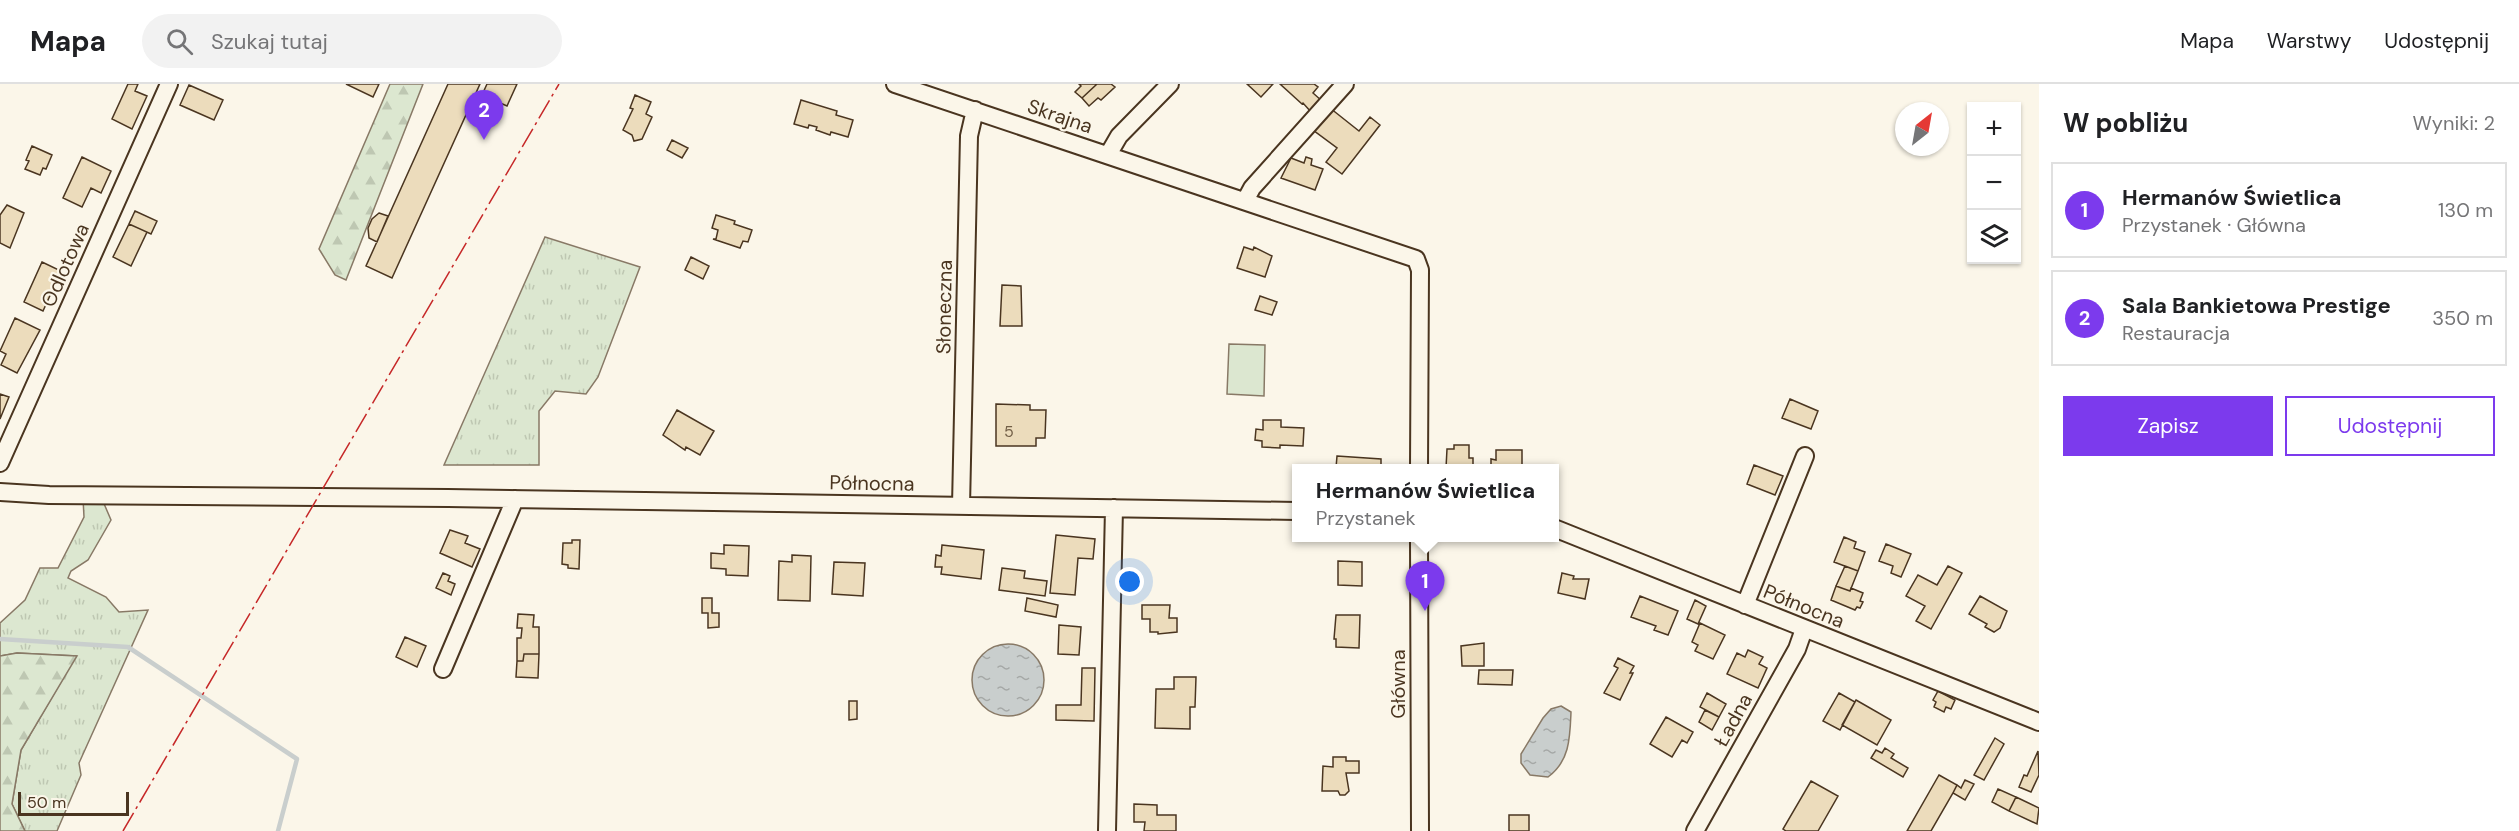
<!DOCTYPE html>
<html lang="pl">
<meta charset="utf-8">
<style>
body{margin:0;font-family:"DM Sans",sans-serif;background:#f2f2f2;color:#202124}
.controls{position:absolute;right:18px;top:18px;display:grid;overflow:hidden;border-radius:0px;box-shadow:0 2px 4px #0004}
.controls button{width:54px;height:54px;display:grid;place-items:center;padding:0;border:0;border-bottom:2px solid #e0e0e0;background:#fff;color:#202124;font:30px sans-serif}
.compass{position:absolute;left:1895px;top:18px;width:54px;height:54px;border-radius:50%;background:#fff;box-shadow:0 2px 4px #0004;rotate:31deg}
.scale{position:absolute;left:18px;bottom:15px;width:111px;box-sizing:border-box;padding-left:6px;border:3px solid #4a3520;border-top:0;font-size:16px;line-height:21px;white-space:nowrap;color:#4a3520;-webkit-text-stroke:4px #fbf6e9;paint-order:stroke}
.you{position:absolute;left:1130px;top:498px;width:21px;height:21px;margin:-15px;border:4px solid #fff;border-radius:50%;background:#1a73e8;box-shadow:0 0 0 9px #1a73e833}
.badge{display:grid;place-items:center;width:39px;height:39px;border-radius:50%;background:#7c3aed;color:#fff;font-size:20px;font-weight:700}
.pin{position:absolute;translate:-50% -50px;filter:drop-shadow(0 2px 3px #0008)}
.pin::after{content:'';position:absolute;top:32px;width:21px;height:18px;background:inherit;clip-path:polygon(0 0,100% 0,50% 100%)}
.popup{position:absolute;left:1292px;top:380px;width:267px;height:78px;box-sizing:border-box;display:grid;place-content:center;border-radius:0px;background:#fff;filter:drop-shadow(0 2px 4px #0005);font-size:20px;white-space:nowrap;color:#757577}
.popup b{font-size:22px;color:#202124}
.popup::after{content:'';position:absolute;left:50%;top:100%;margin-left:-12px;border:12px solid transparent;border-top-color:#fff}
.list{margin:0;padding:0;list-style:none}
h2{display:flex;justify-content:space-between;align-items:center;height:78px;margin:0;padding:0 24px;font-size:26px}
h2 small{font-size:20px;font-weight:400;color:#757577}
.list li{display:grid;grid-template-columns:39px 1fr auto;gap:18px;align-items:center;box-sizing:border-box;height:96px;margin:0 12px 12px;padding:0 12px;border:2px solid #e0e0e0;border-radius:0px}
.list b{display:block;font-size:22px;white-space:nowrap}
.list p{margin:0;font-size:20px;white-space:nowrap;color:#757577}
.list em{font-size:20px;font-style:normal;color:#757577}
.actions{display:flex;gap:12px;padding:18px 24px}
.actions a{flex:1;padding:14px 0;border:2px solid #7c3aed;border-radius:0px;text-align:center;font-size:21px;color:#7c3aed}
.actions .main{background:#7c3aed;color:#fff}
.icon{flex:none;width:33px;height:33px;fill:none;stroke:currentColor;stroke-width:2;stroke-linecap:round;stroke-linejoin:round}
.map{position:relative;flex:none;width:2039px;height:747px;overflow:hidden}
header{display:flex;align-items:center;gap:36px;box-sizing:border-box;height:84px;padding:0 30px;background:#fff;border-bottom:2px solid #e0e0e0}
header strong{font-size:28px}
nav{display:flex;gap:33px;margin-inline-start:auto;font-size:21px}
.search{width:420px;height:54px;background:#f2f2f2;display:flex;align-items:center;gap:15px;box-sizing:border-box;padding:0 21px;border-radius:33px;color:#757577;font-size:22px}
main{display:flex}
aside{flex:1;background:#fff}
.map>svg:first-child{display:block}
</style>
<header>
<strong>Mapa</strong>
<div class="search"><svg class="icon" aria-label="search" viewBox="0 0 24 24"><circle cx="10" cy="10" r="6"/><path d="M15 15l6 6"/></svg>Szukaj tutaj</div>
<nav><a>Mapa</a><a>Warstwy</a><a>Udostępnij</a></nav>
</header>
<main>
<div class="map">
<svg width="2039" height="747" viewBox="0 0 2039 747">
<defs>
<pattern id="grass-tufts" width="24" height="20" patternUnits="userSpaceOnUse" patternTransform="scale(1.5)"><rect width="24" height="20" fill="#dce7d0"/><path d="M3 7l-1-3M5 7V3M7 7l1-3M15 17l-1-3M17 17v-4M19 17l1-3" fill="none" stroke="#bec7b2"/></pattern>
<pattern id="forest-firs" width="22" height="20" patternUnits="userSpaceOnUse" patternTransform="scale(1.5)"><rect width="22" height="20" fill="#dce7d0"/><path d="M5 1l3.5 6h-7zM16 11l3.5 6h-7z" fill="#bec7b2"/></pattern>
<pattern id="water-ripples" width="26" height="14" patternUnits="userSpaceOnUse" patternTransform="scale(1.5)"><rect width="26" height="14" fill="#c9cecd"/><path d="M2 4q2-2 4 0t4 0M15 11q2-2 4 0t4 0" fill="none" stroke="#a5a8a6"/></pattern>
</defs>
<rect width="100%" height="100%" fill="#fbf6e9"/>
<path fill="url(#grass-tufts)" stroke="#887966" stroke-width="1.5" d="M545,153L640,183L598,293L586,310L555,307L539,327V381H444Z
M83,414L102,415L111,436L88,476L71,487L68,494L106,513L119,528L148,526L79,679L81,691L57,747H25L12,720L21,666L76,572L17,569L0,572V539L25,516L40,484H58L84,433Z"/>
<path fill="url(#forest-firs)" stroke="#887966" stroke-width="1.5" d="M390,0H423L346,196L335,191L319,165Z
M17,569L77,572L21,666L12,720L25,747H0V572Z"/>
<path fill="#dce7d0" stroke="#887966" stroke-width="1.5" d="M1229,260L1265,261L1264,312L1227,310Z"/>
<path fill="url(#water-ripples)" stroke="#887966" stroke-width="1.5" d="M972 596a36 36 0 1 1 72 0a36 36 0 1 1-72 0Z
M1561,622L1571,628C1570,653 1570,677 1548,693L1530,691L1521,679V670L1543,634L1551,625Z"/>
<g fill="none" stroke-linecap="round" stroke-linejoin="round">
<path stroke="#c9cecd" stroke-width="4.5" d="M0,555L128,563L297,675L278,747"/>
</g>
<path fill="#ecdcbc" stroke="#4a3520" stroke-width="1.5" d="M128,0H138L135,7L147,12L132,45L112,35Z
M346,0H379L373,13Z
M448,0H480L392,194L366,182Z
M487,0H517L507,22L482,11Z
M1079,0H1097L1082,14L1075,8L1081,2Z
M1097,0H1111L1115,3L1101,16L1098,14L1089,22L1082,14Z
M1247,0H1273L1261,13Z
M1280,0H1314L1318,3L1313,9L1322,17L1312,29L1303,19L1302,20Z
M189,1L223,16L214,36L180,21Z
M635,11L651,18L646,30L652,33L642,55L634,57L632,51L623,46L633,25L630,24Z
M801,16L837,27L836,31L853,36L848,53L831,48L830,51L816,46L817,43L809,41L808,44L794,40Z
M1330,24L1359,47L1370,33L1380,41L1342,90L1326,78L1337,64L1313,46Z
M672,56L688,64L682,74L667,66Z
M32,62L52,71L46,85L43,84L40,91L25,85L29,77L26,76Z
M82,73L111,87L101,109L91,104L82,123L63,114Z
M1306,73L1312,75L1311,81L1323,85L1315,106L1281,94L1291,74L1304,79Z
M7,121L24,129L10,164L0,159V131Z
M135,127L157,137L151,150L129,140Z
M379,129L388,132L377,158L369,154L368,144L372,135Z
M716,131L735,137L734,140L752,146L748,158L743,157L740,164L713,155H716L718,146L712,144Z
M129,140L147,148L131,182L113,173Z
M1244,163L1253,166L1254,163L1272,172L1265,193L1237,184Z
M691,173L709,182L703,195L685,186Z
M42,178L61,187L43,227L24,218Z
M1002,201L1021,202L1022,242H1000Z
M1260,212L1277,218L1272,231L1255,226Z
M15,234L40,246L17,289L1,281L6,270L0,267Z
M0,310L9,313L0,335Z
M1790,315L1818,327L1811,345L1782,334Z
M996,320L1030,321V326H1046L1045,354H1036V362H996Z
M677,326L714,347L700,371L686,363L685,366L663,351Z
M1263,336H1281V343L1304,344L1303,362L1280,361V364L1262,363V357L1255,356L1256,345L1263,346Z
M1454,361H1469V374H1473V384H1446L1447,365H1454Z
M1496,366H1522V384H1491V375L1496,376Z
M1337,372L1381,375V384H1336Z
M1754,381L1783,392L1775,411L1747,400Z
M450,446L468,452L465,459L480,465L472,483L440,469Z
M1056,451L1095,455L1093,475L1078,474L1075,511L1050,509Z
M1844,453L1856,458L1854,464L1865,468L1858,487L1834,478Z
M572,456H580L579,485L568,484V481L562,480L563,459H572Z
M1886,460L1911,470L1901,493L1891,489L1893,482L1879,477Z
M724,461L749,462L748,492L726,491V485L711,484V469L724,470Z
M942,461L984,466L981,495L941,490L942,483H935L936,471L941,472Z
M792,471L811,472L810,517L778,516L779,477L792,478Z
M1338,477L1362,478V502L1338,501Z
M834,478L865,479L863,512L832,510Z
M1845,482L1858,487L1850,507L1836,502Z
M1948,482L1962,489L1931,545L1916,537L1925,522L1906,512L1918,491L1937,501Z
M1002,484L1025,487L1024,494L1047,497L1045,512L999,506Z
M443,489L450,492L448,497L455,500L451,511L436,504Z
M1562,489L1574,492L1573,495H1589L1585,515L1558,509Z
M1836,502L1850,507L1851,504L1863,509L1860,517L1863,518L1860,524L1857,523L1855,526L1831,516Z
M1640,512L1678,527L1668,551L1654,546L1656,542L1631,533Z
M1980,512L2007,527L2000,544L1994,548L1985,543L1987,540L1969,530Z
M702,514H712V529H719V543L708,544V529H702Z
M1027,514L1058,521L1056,533L1025,527Z
M1695,516L1706,522L1698,540L1687,535Z
M1142,521H1170L1169,534H1177V548L1158,550V548H1150V535H1142Z
M518,530L534,531L533,543H539V570H524L523,577H517V554H521L522,544H517Z
M1336,531H1360L1359,564L1336,563V555H1334Z
M1700,539L1725,551L1713,575L1695,567L1698,561L1692,558Z
M1059,541L1081,543L1079,571L1058,570Z
M405,553L426,562L417,583L396,573Z
M1484,559V582H1462L1461,562Z
M1748,566L1763,573L1759,580L1767,584L1758,604L1727,590L1737,569L1745,573Z
M524,570H539L538,594L516,593L517,577H523Z
M1618,574L1634,582L1630,589H1633L1620,616L1604,609L1618,584L1614,582Z
M1082,584H1095L1094,637L1056,636V621H1081Z
M1479,586H1513L1512,601L1478,600Z
M1174,593H1196L1195,623H1190V645L1155,644L1156,605H1174Z
M1938,607L1955,616L1951,625L1946,623L1944,628L1934,623L1936,618L1933,616Z
M1707,609L1726,620L1719,633L1700,623Z
M1839,609L1855,618L1840,646L1823,637Z
M1856,616L1891,636L1877,661L1842,641Z
M849,617H857V635L849,636Z
M1705,626L1719,633L1712,646L1699,638Z
M1666,633L1693,648L1687,659L1682,656L1672,673L1650,660Z
M1995,654L2004,660L1984,696L1974,691Z
M1885,664L1894,670L1891,674L1908,684L1903,693L1871,674L1876,666L1882,669Z
M2038,667L2039,691L2031,708L2019,703L2024,691L2027,692Z
M1333,673H1346V677H1359V689H1346L1349,707L1345,711H1340L1338,707H1322L1323,682L1333,683Z
M1939,691L1957,701L1953,709L1931,747H1907Z
M1965,696L1974,700L1965,716L1953,709L1957,701L1961,704Z
M1811,697L1838,712L1818,747H1786L1783,745Z
M1998,705L2016,713L2009,727L1992,718Z
M2016,713L2039,724L2037,740L2009,727Z
M1134,720L1157,721V731H1176V747H1144L1145,738H1134Z
M1509,731H1529V747H1509Z"/>
<g fill="none" stroke-linecap="round" stroke-linejoin="round">
<g stroke="#4a3520" stroke-width="20">
<path id="minor" d="M895,0L1416,175L1420,186L1419,384
M1108,71L1119,52L1170,0
M1245,117L1252,104L1345,0
M0,379L169,0
M0,408L49,411L448,414L1296,427
M961,422L969,52L975,26
M1554,444L2039,638
M1419,454L1420,747
M1745,521L1805,372
M443,585L515,415
M1107,747L1114,424
M1695,747L1797,565L1804,545"/>
</g>
<use href="#minor" stroke="#fbf6e9" stroke-width="16"/>
<path stroke="#c62828" stroke-width="1.5" stroke-dasharray="21 4.5 3 4.5" stroke-linecap="butt" d="M123,747L559,0"/>
</g>
<g text-anchor="middle" dominant-baseline="central" stroke-width="4.5" stroke-linejoin="round" paint-order="stroke">
<g font-size="16" fill="#725f47">
<text x="1009" y="347">5</text>
</g>
<g font-size="20" fill="#4a3520" stroke="#fbf6e9">
<text transform="translate(1060 32) rotate(19)">Skrajna</text>
<text transform="translate(65 181) rotate(-66)">Odlotowa</text>
<text transform="translate(944 223) rotate(-89)">Słoneczna</text>
<text transform="translate(872 399) rotate(1)">Północna</text>
<text transform="translate(1804 522) rotate(22)">Północna</text>
<text transform="translate(1398 600) rotate(-90)">Główna</text>
<text transform="translate(1733 636) rotate(-61)">Ładna</text>
</g>
</g>
</svg>
<div class="controls">
<button>+</button>
<button>−</button>
<button><svg class="icon" aria-label="layers" viewBox="0 0 24 24"><path d="M12 4l9 5-9 5-9-5zM3 14l9 5 9-5"/></svg></button>
</div>
<svg class="compass" viewBox="-18 -18 36 36"><path d="M0-13l5 13h-10z" fill="#e53935"/><path d="M0 13l5-13h-10z" fill="#757577"/></svg>
<div class="scale">50 m</div>
<div class="you"></div>
<div class="pin badge" style="left:1425px;top:527px">1</div>
<div class="popup"><b>Hermanów Świetlica</b>Przystanek</div>
<div class="pin badge" style="left:484px;top:56px">2</div>
</div>
<aside>
<h2>W pobliżu<small>Wyniki: 2</small></h2>
<ul class="list">
<li><span class="badge">1</span><div><b>Hermanów Świetlica</b><p>Przystanek · Główna</p></div><em>130 m</em></li>
<li><span class="badge">2</span><div><b>Sala Bankietowa Prestige</b><p>Restauracja</p></div><em>350 m</em></li>
</ul>
<div class="actions"><a class="main">Zapisz</a><a>Udostępnij</a></div>
</aside>
</main>
